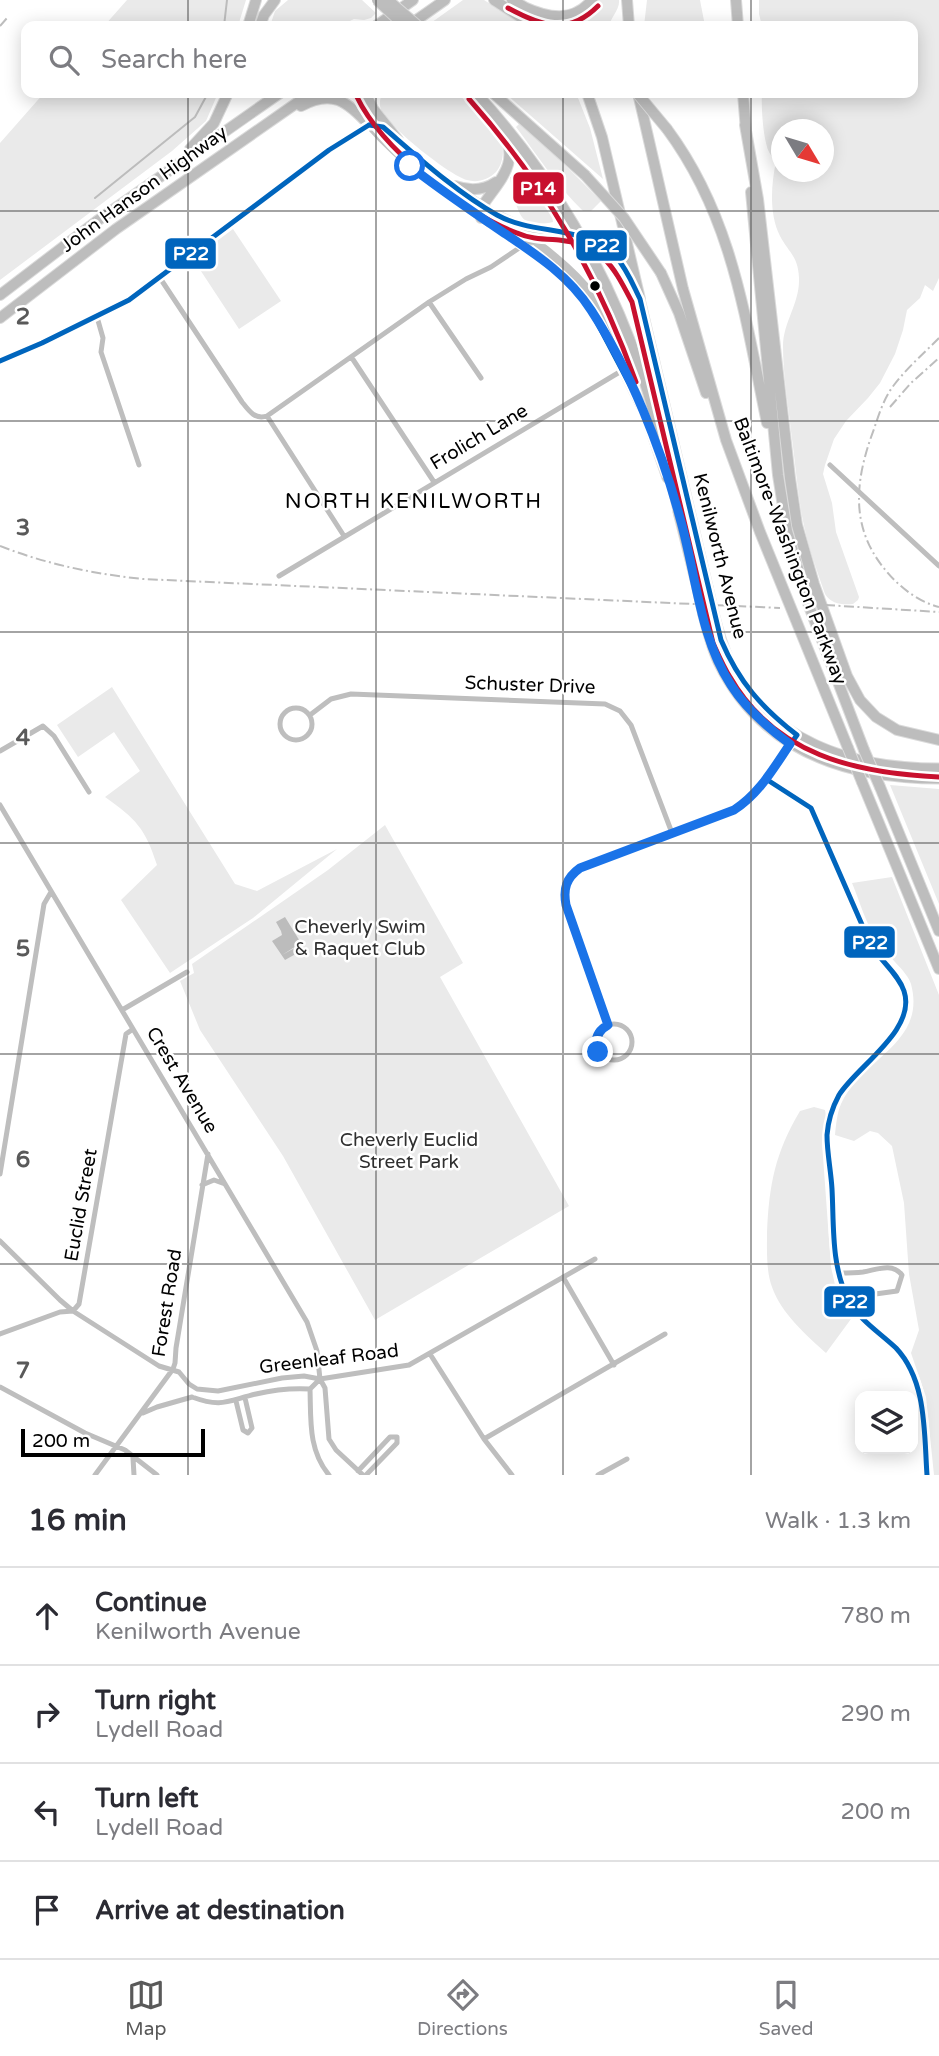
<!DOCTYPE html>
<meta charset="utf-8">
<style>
body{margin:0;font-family:"Varela Round",sans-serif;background:#f7f7f7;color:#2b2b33}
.controls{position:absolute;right:21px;bottom:21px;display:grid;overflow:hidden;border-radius:14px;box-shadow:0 4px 18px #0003}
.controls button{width:63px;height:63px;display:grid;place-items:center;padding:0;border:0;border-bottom:2px solid #e1e1e2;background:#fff;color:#2b2b33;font:35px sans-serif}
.compass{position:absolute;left:771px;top:119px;width:63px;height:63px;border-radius:50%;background:#fff;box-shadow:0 4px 18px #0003;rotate:128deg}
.scale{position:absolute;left:21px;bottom:18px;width:184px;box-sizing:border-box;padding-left:7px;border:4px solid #000;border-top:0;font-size:19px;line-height:24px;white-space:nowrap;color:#000;-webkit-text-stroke:5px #fff;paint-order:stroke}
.stop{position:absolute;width:21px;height:21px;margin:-16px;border:5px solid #1a73e8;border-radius:50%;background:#fff}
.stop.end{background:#1a73e8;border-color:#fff;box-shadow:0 2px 7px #0008}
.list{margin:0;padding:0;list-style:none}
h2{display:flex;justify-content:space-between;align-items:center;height:91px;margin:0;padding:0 28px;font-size:30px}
h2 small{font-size:23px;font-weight:400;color:#7c7c81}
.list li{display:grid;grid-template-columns:46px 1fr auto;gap:21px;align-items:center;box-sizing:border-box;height:98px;padding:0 28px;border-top:2px solid #e1e1e2}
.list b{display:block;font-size:26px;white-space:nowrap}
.list p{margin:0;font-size:23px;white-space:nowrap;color:#7c7c81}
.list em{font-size:23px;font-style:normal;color:#7c7c81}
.icon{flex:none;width:38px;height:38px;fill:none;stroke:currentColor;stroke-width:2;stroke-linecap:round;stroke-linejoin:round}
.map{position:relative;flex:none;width:939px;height:1475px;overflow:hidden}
.search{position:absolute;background:#fff;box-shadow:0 4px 18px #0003;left:21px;right:21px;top:21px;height:77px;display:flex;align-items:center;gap:18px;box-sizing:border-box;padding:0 24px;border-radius:14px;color:#7c7c81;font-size:26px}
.sheet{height:483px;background:#fff}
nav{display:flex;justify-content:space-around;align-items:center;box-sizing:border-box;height:98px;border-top:2px solid #e1e1e2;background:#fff;font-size:19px;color:#7c7c81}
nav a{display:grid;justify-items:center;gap:4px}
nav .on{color:#595959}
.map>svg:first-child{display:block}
</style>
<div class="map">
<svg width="939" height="1475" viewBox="0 0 939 1475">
<rect width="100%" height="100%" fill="#fff"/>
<path fill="#eaeaea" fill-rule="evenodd" d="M127,0H246L238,26H104Z
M288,0H362L376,13L371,18L364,20L354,19L339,26H270L275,11Z
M463,0H484L525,26H430L428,25Z
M597,0H619C620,9 611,17 609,26H567L566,21L589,10Z
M647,0H700L705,26H644Z
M759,0H939V278L933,291L925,285L920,298L907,310L903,330L895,354L880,383L868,398L846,421L834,439L825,465L823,474L832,503L836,532L859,597L858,600L853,604C842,605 831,604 825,594C816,568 807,543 802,516C797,488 795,459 791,431C788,403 783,374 783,346C783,322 800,303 799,278C798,256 789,253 780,236C769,215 771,184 776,162C774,158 771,156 769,152C763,139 761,107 762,93H913V26H762L759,14ZM782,130H824V172H782Z
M44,93H218L206,121L172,151L0,280V143Z
M382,93H458L502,142C504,152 503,164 496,172C488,180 477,183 467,180C449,175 392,129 383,113C378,106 380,100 382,93Z
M505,93H576L590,128L603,179Z
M519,124L548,148L601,201L591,211H583C557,186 537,155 516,127Z
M526,176C539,188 552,204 553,222C544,224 532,225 525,220C517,215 511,186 510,177Z
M233,229L281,301L239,329L193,259Z
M112,687L235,884L257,891L337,849L253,918L170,973L121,900L157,865C145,828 136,819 105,797L140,771L114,732L78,757L57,725Z
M890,785L939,789V904Z
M385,825L463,963L440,977L569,1206L375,1320L283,1156L200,1030L180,981L194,973L192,964L328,870Z
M892,877L939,995V1475H934L926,1397L911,1353L919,1330L909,1274L904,1203L892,1146L878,1133L870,1131L854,1141L835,1135C836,1125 837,1113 841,1104C861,1058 927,1044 911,984C908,972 886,955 878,942C866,925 860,902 852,883Z
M814,1107L825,1110L826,1116L822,1143L831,1267L838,1298L851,1319L826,1353C806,1335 781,1313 772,1287C766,1271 767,1250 767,1233C769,1185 775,1153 800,1111Z"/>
<path fill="#bcbcbc" d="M285,917L301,943L282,955L298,946L301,951L285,960L272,941L282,935L281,931L276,922Z"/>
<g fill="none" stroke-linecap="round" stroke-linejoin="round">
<path stroke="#bcbcbc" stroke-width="2" d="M224,26L227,0
M95,198L195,117L208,93"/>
<g stroke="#dbdbdb" stroke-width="11">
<path id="primary" d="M499,216C510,222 522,227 535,229C564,235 593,231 615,256C626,268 632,284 640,299L708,587
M531,240L551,233
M623,370L644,411L667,478
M678,512L697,588
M714,613C718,629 722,644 729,659C770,743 851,768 939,768
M703,615C707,631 711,647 718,662C761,751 846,779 939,779"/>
</g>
<g stroke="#dbdbdb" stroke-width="12">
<path id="highway" d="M494,0L534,26
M512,0L528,9
M627,0L629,26
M736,0L738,26
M524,7C548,18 573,23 592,0
M248,26L256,0
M260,26L264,15L275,0
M376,26L413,0
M408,26L445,0
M365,93L373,109L398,140
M476,93C550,173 607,270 642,374C658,421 669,469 680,517
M493,93L585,175
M587,93L602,137L640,299
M638,93L683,289L726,440L760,532L848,748
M743,93L746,131
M301,106C332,89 347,101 369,125
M745,125L758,199L790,478L797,525L814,584L847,676L860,700L876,717L897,730L939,740
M667,129C733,218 745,318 767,423
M190,149L214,123L228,93
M455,186C470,191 483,191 496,182
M751,192L778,475L787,531L809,606L864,750
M481,218V210L483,205C502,177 520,163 502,128
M661,273L679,313L706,393
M0,295L97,221L280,93
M0,318L116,229L311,93
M862,782L939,969
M880,787L939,931"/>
</g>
<path stroke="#bebebe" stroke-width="5" d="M160,278L242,402C249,411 255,420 267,416L429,302L466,279L491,267L531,240
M429,302L481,378
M97,317L103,338L101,352L139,465
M352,358L434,482
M267,416L344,536
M830,465L939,566
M279,576L623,370
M280 724a16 16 0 1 1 32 0a16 16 0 1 1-32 0Z
M310,715L331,699L351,694L605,704L620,711L631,725L672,833
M0,751L43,726L54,736L89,792
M766,779L805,803L811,808L816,816C827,844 839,872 851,899C859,918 866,940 878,957C889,971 905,980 906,1000C908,1039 848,1069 833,1107C823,1131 829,1155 831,1180C833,1201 831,1222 834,1243C837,1267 841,1294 857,1313C873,1332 897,1343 909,1366C925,1399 924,1439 927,1475
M0,805L307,1322L317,1351L320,1379L325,1388L329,1439L336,1450L363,1475
M122,1010L187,972
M596 1042a18 18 0 1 1 36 0a18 18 0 1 1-36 0Z
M608,1025L566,905C563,889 566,878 580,868L734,810C759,794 774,768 791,743
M0,1174L44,904L51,892
M202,1185L214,1180L225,1184
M0,1241L60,1300L73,1311L159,1366L179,1372L189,1384L197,1389L218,1391L282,1378L304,1376L320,1379L409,1365L595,1259
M839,1273C847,1273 855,1273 863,1272C876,1270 892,1262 902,1275L897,1291L861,1296L852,1304
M563,1277L614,1365
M0,1334L60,1312L73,1311L79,1304L126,1034L133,1029
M430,1354L484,1439L512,1475
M320,1379L310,1389C311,1419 308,1450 329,1475
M0,1387L85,1433L125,1450L157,1475
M192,1397C222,1408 227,1401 256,1394C273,1390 293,1388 310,1389
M236,1401L243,1430L248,1433L252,1428L245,1398
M143,1413L157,1407L192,1397
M484,1439L665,1334
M133,1458L134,1475
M358,1471L390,1437H397V1443L366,1475
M95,1475L173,1369L175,1363L176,1348L208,1154
M598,1475L627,1459"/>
<path stroke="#c2c2c2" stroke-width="8" d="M369,125H377L383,127C406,146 428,167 453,185C517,231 618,281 623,370
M369,125C405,166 448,195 493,226C519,243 548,260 570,283C592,307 606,336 620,365
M0,361L42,343L129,300L329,150L369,125"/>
<use href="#primary" stroke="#bdbdbd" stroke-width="9"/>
<use href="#highway" stroke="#bdbdbd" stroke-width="10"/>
<path stroke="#bdbdbd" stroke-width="2" stroke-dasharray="10 3.5 2 3.5" stroke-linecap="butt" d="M0,26L7,18
M939,338C924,353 907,368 894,385C884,398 879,414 874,429C856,477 849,524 883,567C897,585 916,601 939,607
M890,407L911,383L939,358
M0,546C46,564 94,574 143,579L780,608
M825,605L939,612"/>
<g stroke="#dbdbdb" stroke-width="11" stroke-linecap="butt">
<path id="primary-bridge" d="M708,587L714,613
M697,588L703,615"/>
</g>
<g stroke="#dbdbdb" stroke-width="12" stroke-linecap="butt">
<path id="highway-bridge" d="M377,0L405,26
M388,0L418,26
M637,93L667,129
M585,175L624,218L661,273
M848,748L862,782
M864,750L880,787"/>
</g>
<use href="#primary-bridge" stroke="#bdbdbd" stroke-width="9"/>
<use href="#highway-bridge" stroke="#bdbdbd" stroke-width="10"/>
<g stroke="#fff" stroke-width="10">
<path id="bus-1" d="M369,125L383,127C419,158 456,192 497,215C535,236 585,224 616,257C627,269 633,285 640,299L721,640C739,682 761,707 797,735L766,779
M492,225L555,269L575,289L590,309L640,404L666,474
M0,361L42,343L129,300L329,150L369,125
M766,779L811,808L870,943C879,960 898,973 904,991C917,1030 857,1066 839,1095C832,1108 828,1121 827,1135C827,1153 831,1171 832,1189C834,1225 831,1265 848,1299C859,1320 879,1332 896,1348C927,1381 924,1433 927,1475"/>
</g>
<g stroke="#fff" stroke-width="10">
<path id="bus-2" d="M508,8C541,26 568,36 598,6
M357,97C382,149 463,213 517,233C530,239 545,239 559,240C603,245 613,266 632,302L713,643C718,654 723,666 730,677C775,755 855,773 939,777
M469,99C546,186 596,272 636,382"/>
</g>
<use href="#bus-1" stroke="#0065bd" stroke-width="5"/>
<use href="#bus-2" stroke="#c8102e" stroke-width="5"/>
</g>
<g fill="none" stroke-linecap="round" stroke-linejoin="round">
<path stroke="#1a73e8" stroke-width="9" d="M410,166C440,190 472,211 504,233C537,255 569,276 591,310C630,370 661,448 680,518C696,573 699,636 731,685C746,709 767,727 790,744C773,769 759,794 734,810L580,868C566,878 563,889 566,905L608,1025C597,1031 594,1040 598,1052"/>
</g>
<path fill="none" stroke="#595959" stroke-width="2" stroke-opacity="0.55" d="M188,0V26M376,0V26M563,0V26M751,0V26M188,93V1475M376,93V1475M563,93V1475M751,93V1475M0,211H939M0,421H939M0,632H939M0,843H939M0,1054H939M0,1264H939"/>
<circle fill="#000" stroke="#fff" stroke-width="2.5" cx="595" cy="286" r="6"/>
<g text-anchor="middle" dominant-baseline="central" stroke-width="5" stroke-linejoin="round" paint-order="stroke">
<g font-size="19" fill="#000" stroke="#fff">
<text transform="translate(144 189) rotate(-36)">John Hanson Highway</text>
<text transform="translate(479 437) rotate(-31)">Frolich Lane</text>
<text transform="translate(790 551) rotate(69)">Baltimore-Washington Parkway</text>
<text transform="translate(720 556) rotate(76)">Kenilworth Avenue</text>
<text transform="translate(530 685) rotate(2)">Schuster Drive</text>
<text transform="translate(182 1080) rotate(59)">Crest Avenue</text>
<text transform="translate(81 1205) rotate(-80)">Euclid Street</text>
<text transform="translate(167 1303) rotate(-81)">Forest Road</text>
<text transform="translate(329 1359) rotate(-7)">Greenleaf Road</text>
</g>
<g font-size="19" fill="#303030" stroke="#fff">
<text x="360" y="927">Cheverly Swim<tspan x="360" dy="22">&amp; Raquet Club</tspan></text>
<text x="409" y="1140">Cheverly Euclid<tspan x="409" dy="22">Street Park</tspan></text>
</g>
<g font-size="21" letter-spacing="2" fill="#000" stroke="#fff">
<text x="414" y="501">NORTH KENILWORTH</text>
</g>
</g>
<g font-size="23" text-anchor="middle" font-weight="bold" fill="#595959" stroke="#fff" stroke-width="5" stroke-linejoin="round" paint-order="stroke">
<text x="23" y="324">2</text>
<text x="23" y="535">3</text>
<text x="23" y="745">4</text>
<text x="23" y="956">5</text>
<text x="23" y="1167">6</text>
<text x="23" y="1378">7</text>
</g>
<g stroke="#fff" stroke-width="2.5">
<rect x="512" y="171" width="53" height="34" rx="7" fill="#c8102e"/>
<rect x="575" y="229" width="53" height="33" rx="7" fill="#0065bd"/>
<rect x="164" y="237" width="53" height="33" rx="7" fill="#0065bd"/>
<rect x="843" y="925" width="53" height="34" rx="7" fill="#0065bd"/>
<rect x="823" y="1285" width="53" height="33" rx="7" fill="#0065bd"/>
</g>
<g font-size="19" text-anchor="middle" font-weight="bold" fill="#fff">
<text x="538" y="195">P14</text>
<text x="602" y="252">P22</text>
<text x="191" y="260">P22</text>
<text x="870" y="949">P22</text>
<text x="850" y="1308">P22</text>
</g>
</svg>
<div class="controls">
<button><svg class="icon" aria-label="layers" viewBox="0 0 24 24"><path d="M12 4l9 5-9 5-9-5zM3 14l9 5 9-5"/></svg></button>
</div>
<svg class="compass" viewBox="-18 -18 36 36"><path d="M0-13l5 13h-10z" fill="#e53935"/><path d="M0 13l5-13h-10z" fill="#7c7c81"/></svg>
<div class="scale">200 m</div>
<div class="stop" style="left:410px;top:166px"></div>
<div class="stop end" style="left:598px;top:1052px"></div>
<div class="search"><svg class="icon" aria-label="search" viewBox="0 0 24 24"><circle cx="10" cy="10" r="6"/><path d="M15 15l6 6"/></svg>Search here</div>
</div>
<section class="sheet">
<h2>16 min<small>Walk · 1.3 km</small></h2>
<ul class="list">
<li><svg class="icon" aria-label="ahead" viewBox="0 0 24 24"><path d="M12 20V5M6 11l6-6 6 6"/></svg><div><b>Continue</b><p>Kenilworth Avenue</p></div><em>780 m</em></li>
<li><svg class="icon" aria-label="right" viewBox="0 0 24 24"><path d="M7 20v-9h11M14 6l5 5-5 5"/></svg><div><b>Turn right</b><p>Lydell Road</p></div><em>290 m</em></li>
<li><svg class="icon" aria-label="left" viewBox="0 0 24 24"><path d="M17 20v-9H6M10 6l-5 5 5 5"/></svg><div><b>Turn left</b><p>Lydell Road</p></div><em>200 m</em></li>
<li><svg class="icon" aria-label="arrive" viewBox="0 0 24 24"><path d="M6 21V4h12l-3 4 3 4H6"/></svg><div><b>Arrive at destination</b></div></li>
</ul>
</section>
<nav>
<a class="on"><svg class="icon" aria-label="map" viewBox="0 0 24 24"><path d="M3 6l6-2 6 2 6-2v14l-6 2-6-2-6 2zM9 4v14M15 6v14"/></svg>Map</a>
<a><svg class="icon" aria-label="directions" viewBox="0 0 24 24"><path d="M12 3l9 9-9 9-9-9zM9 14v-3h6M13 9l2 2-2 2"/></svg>Directions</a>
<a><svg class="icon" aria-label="saved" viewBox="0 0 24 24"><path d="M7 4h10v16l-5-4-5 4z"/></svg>Saved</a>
</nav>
